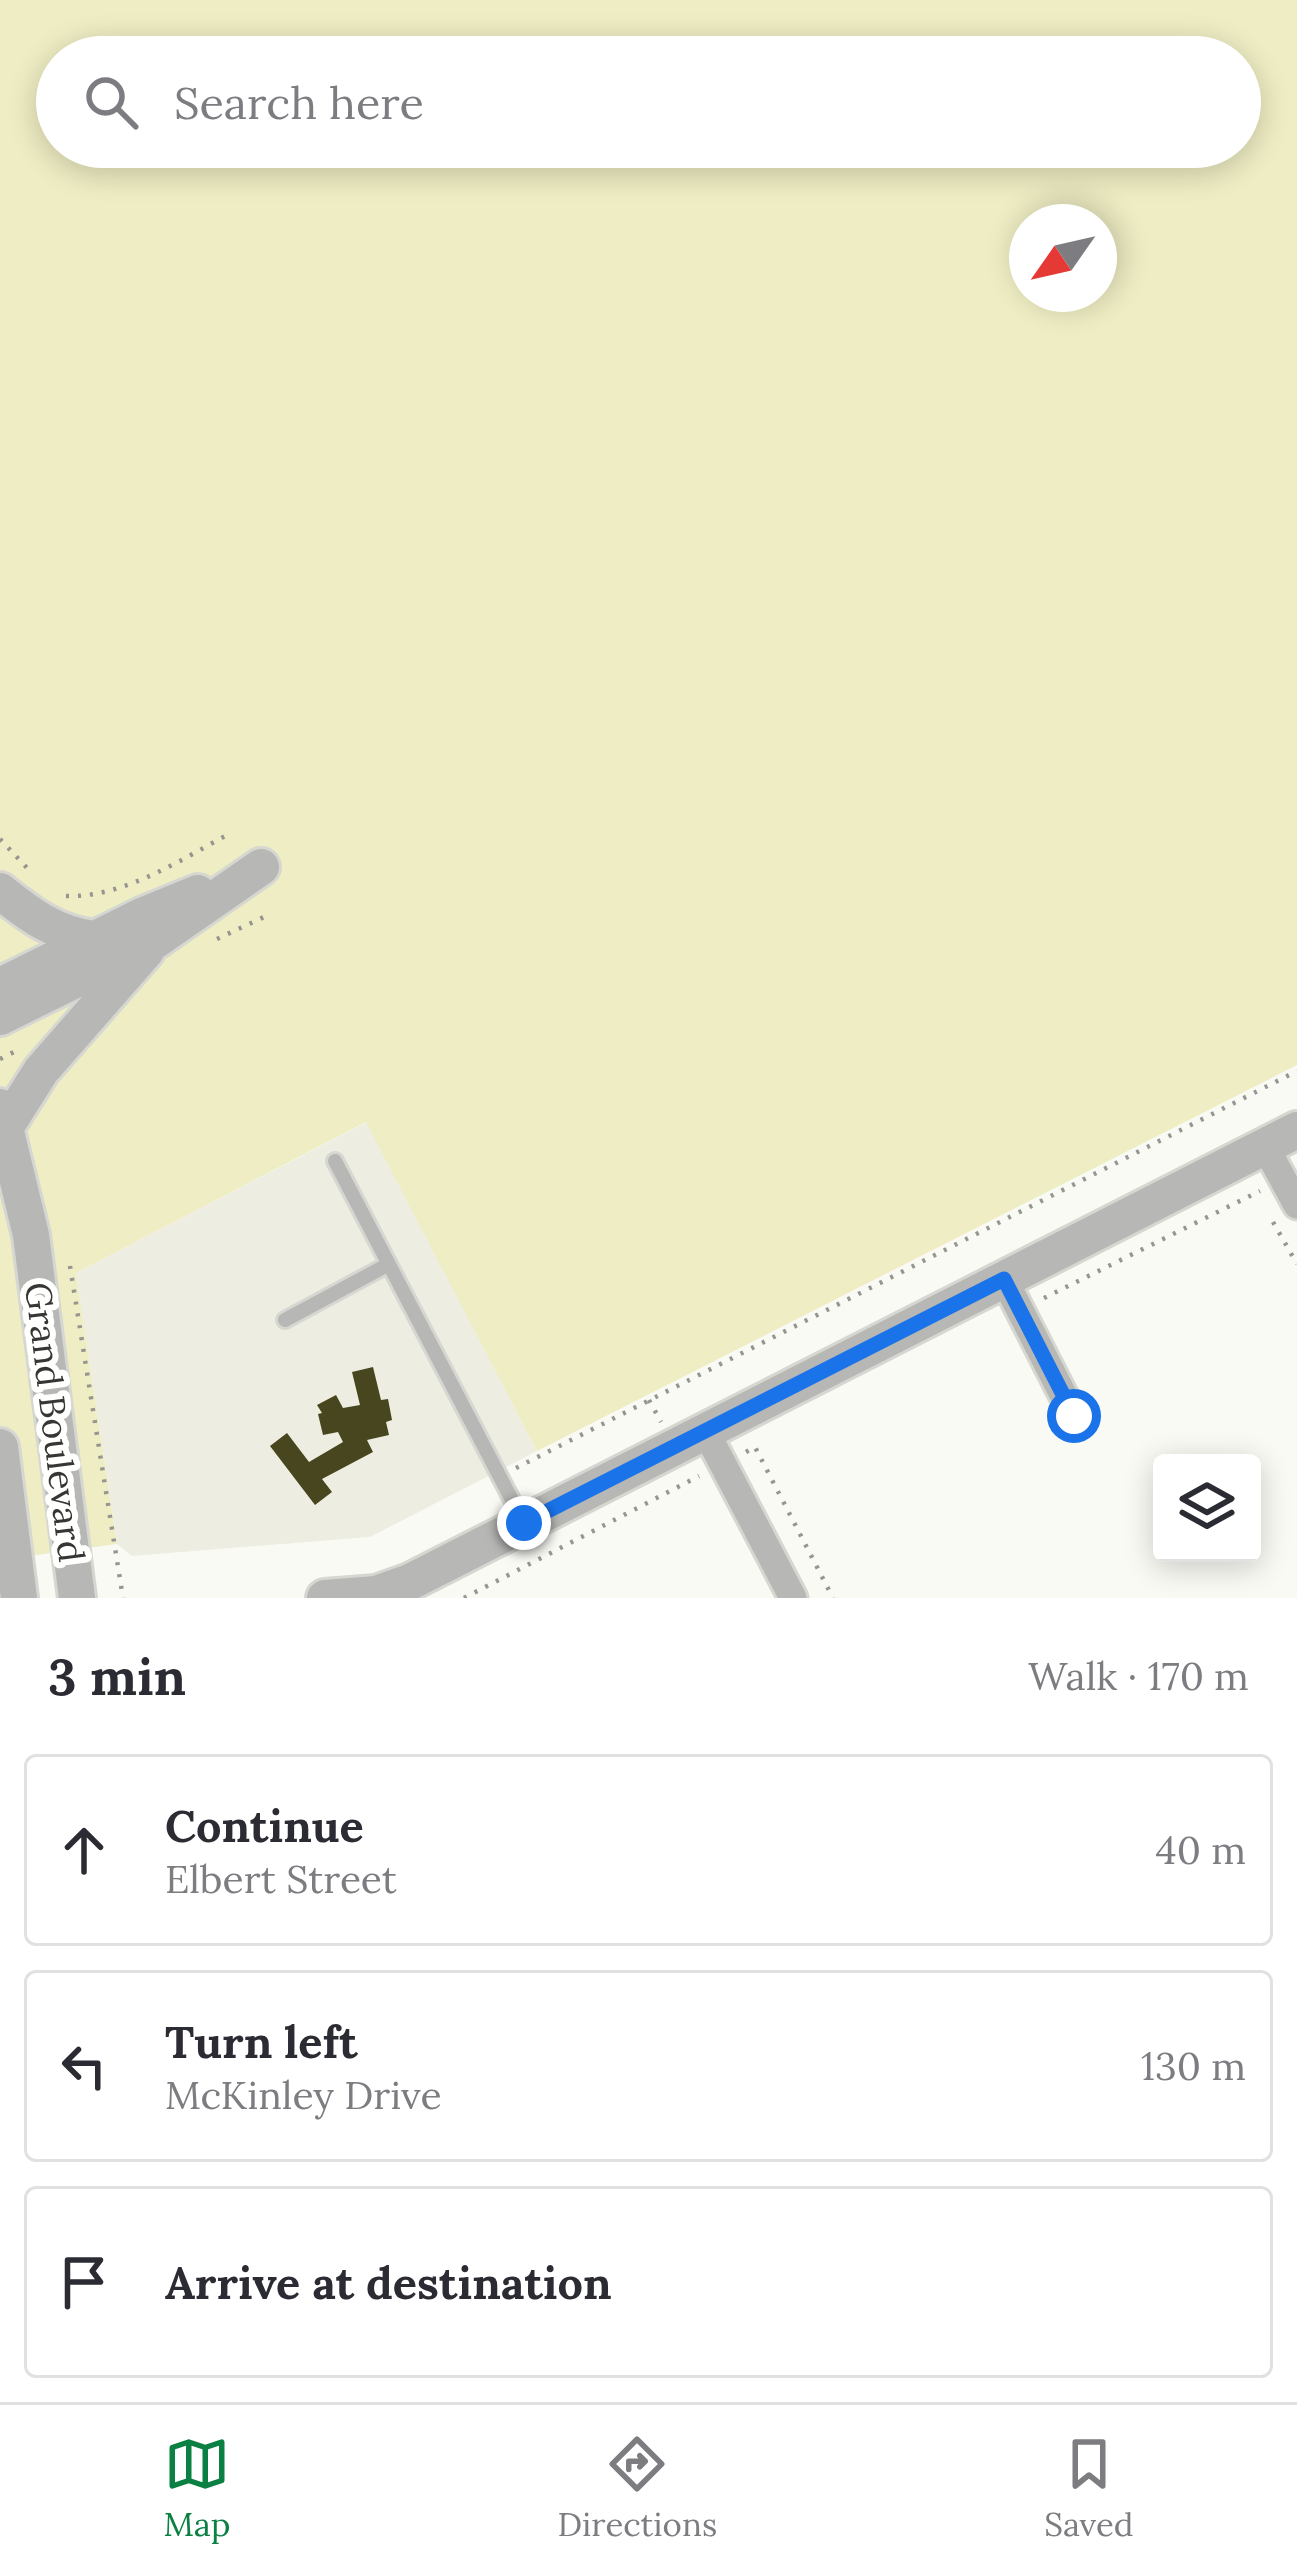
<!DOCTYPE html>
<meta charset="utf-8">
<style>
body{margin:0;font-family:Lora,serif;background:#f7f7f7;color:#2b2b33}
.controls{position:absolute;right:36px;bottom:36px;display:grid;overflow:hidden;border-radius:12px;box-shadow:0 6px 30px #0003}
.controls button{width:108px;height:108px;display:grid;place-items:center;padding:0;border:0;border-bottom:3px solid #e1e1e2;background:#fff;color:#2b2b33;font:60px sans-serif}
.compass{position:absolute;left:1009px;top:204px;width:108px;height:108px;border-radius:50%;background:#fff;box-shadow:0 6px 30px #0003;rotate:236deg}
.stop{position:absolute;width:36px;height:36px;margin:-27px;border:9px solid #1a73e8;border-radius:50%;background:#fff}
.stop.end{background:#1a73e8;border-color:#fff;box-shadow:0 3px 12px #0008}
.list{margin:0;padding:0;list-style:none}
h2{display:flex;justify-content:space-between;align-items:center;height:156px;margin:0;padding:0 48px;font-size:51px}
h2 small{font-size:39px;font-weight:400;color:#7c7c81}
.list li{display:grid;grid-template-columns:78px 1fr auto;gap:36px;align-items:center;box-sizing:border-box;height:192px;margin:0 24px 24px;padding:0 24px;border:3px solid #e1e1e2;border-radius:12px}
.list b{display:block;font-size:45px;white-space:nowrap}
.list p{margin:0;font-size:39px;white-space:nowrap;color:#7c7c81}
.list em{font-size:39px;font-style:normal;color:#7c7c81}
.icon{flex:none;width:66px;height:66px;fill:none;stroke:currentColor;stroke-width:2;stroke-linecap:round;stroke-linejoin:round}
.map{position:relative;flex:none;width:1297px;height:1598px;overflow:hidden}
.search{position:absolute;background:#fff;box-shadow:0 6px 30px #0003;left:36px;right:36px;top:36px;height:132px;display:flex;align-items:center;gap:30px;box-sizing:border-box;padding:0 42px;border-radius:66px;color:#7c7c81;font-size:45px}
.sheet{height:804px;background:#fff}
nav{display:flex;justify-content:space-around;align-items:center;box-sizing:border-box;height:168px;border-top:3px solid #e1e1e2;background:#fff;font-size:33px;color:#7c7c81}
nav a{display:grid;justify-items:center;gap:6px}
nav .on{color:#0b8043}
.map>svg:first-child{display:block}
</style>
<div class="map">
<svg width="1297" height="1598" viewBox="0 0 1297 1598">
<rect width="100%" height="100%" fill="#fafaf5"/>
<path fill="#eeede1" d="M367,1122L537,1451L370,1537L132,1556L117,1544L76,1273Z"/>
<path fill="#eeedc3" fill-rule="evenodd" d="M0,0H1297V1065L537,1451L366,1122L76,1273L117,1544L0,1560ZM57,57H1240V147H57ZM1027,222H1099V294H1027Z"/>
<path fill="#48461e" d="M373,1367L381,1400L388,1399L392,1420L386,1422L389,1435L367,1440L373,1452L322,1479L332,1492L315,1505L270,1446L287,1433L309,1462L343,1442L338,1432L323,1435L318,1414L322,1413L317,1405L336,1395L343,1408L360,1405L352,1372Z"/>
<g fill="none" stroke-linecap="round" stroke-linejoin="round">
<g stroke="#d7d7d2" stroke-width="20">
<path id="service" d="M335,1161L524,1523
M285,1320L389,1264"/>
</g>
<g stroke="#d7d7d2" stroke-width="33">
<path id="minor" d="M1265,1146L1297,1205
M1004,1279L1074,1416
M705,1430L793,1598"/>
</g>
<g stroke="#d7d7d2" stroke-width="42">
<path id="tertiary" d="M0,891C30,915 55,934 94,939
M0,986L142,916L198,893
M0,1017L156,940L261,867
M0,1107L31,1235L77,1598
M5,1128L41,1071L146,951
M0,1447L19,1598
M325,1598L376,1594L410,1582L1297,1130"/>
</g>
<path stroke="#959591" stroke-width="4.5" stroke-dasharray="3 9" stroke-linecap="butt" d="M0,839L28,869
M66,896C122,898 179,861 227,835
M217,939L264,917
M0,1059L14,1052
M1273,1222L1297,1264
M70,1266L123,1598
M1044,1298L1260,1191
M649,1400L661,1422
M746,1452L755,1447L833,1598
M516,1468L1297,1071
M464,1598L699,1476"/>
<use href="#service" stroke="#b7b7b5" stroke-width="14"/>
<use href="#minor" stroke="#b7b7b5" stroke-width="27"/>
<use href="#tertiary" stroke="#b7b7b5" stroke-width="36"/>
</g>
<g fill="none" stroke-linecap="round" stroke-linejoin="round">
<path stroke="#1a73e8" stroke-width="15" d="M524,1523L1004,1279L1074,1416"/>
</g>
<g text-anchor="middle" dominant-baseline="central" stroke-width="12" stroke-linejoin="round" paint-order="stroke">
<g font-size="36" fill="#363634" stroke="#fffffe">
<text transform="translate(55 1422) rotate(83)">Grand Boulevard</text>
</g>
</g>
</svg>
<div class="controls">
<button><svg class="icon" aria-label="layers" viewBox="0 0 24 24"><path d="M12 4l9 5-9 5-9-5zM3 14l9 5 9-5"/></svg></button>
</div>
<svg class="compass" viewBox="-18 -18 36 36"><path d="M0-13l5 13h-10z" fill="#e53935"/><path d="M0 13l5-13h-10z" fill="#7c7c81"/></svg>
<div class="stop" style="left:1074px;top:1416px"></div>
<div class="stop end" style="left:524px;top:1523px"></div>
<div class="search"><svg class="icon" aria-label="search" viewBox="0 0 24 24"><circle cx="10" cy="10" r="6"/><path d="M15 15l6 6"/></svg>Search here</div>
</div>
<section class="sheet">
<h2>3 min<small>Walk · 170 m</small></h2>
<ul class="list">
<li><svg class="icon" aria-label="ahead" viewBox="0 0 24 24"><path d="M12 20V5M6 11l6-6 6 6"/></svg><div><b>Continue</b><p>Elbert Street</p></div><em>40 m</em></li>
<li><svg class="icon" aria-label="left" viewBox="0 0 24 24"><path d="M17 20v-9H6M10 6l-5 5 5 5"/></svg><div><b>Turn left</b><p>McKinley Drive</p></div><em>130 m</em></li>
<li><svg class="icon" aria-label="arrive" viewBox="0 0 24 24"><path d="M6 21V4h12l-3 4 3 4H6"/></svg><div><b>Arrive at destination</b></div></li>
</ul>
</section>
<nav>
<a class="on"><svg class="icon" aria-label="map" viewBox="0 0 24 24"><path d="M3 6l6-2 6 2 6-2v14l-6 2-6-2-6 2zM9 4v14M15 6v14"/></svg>Map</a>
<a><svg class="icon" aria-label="directions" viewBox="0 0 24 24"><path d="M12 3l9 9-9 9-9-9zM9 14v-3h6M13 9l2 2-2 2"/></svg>Directions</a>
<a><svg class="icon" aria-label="saved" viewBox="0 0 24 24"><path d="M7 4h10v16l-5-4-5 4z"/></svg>Saved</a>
</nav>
